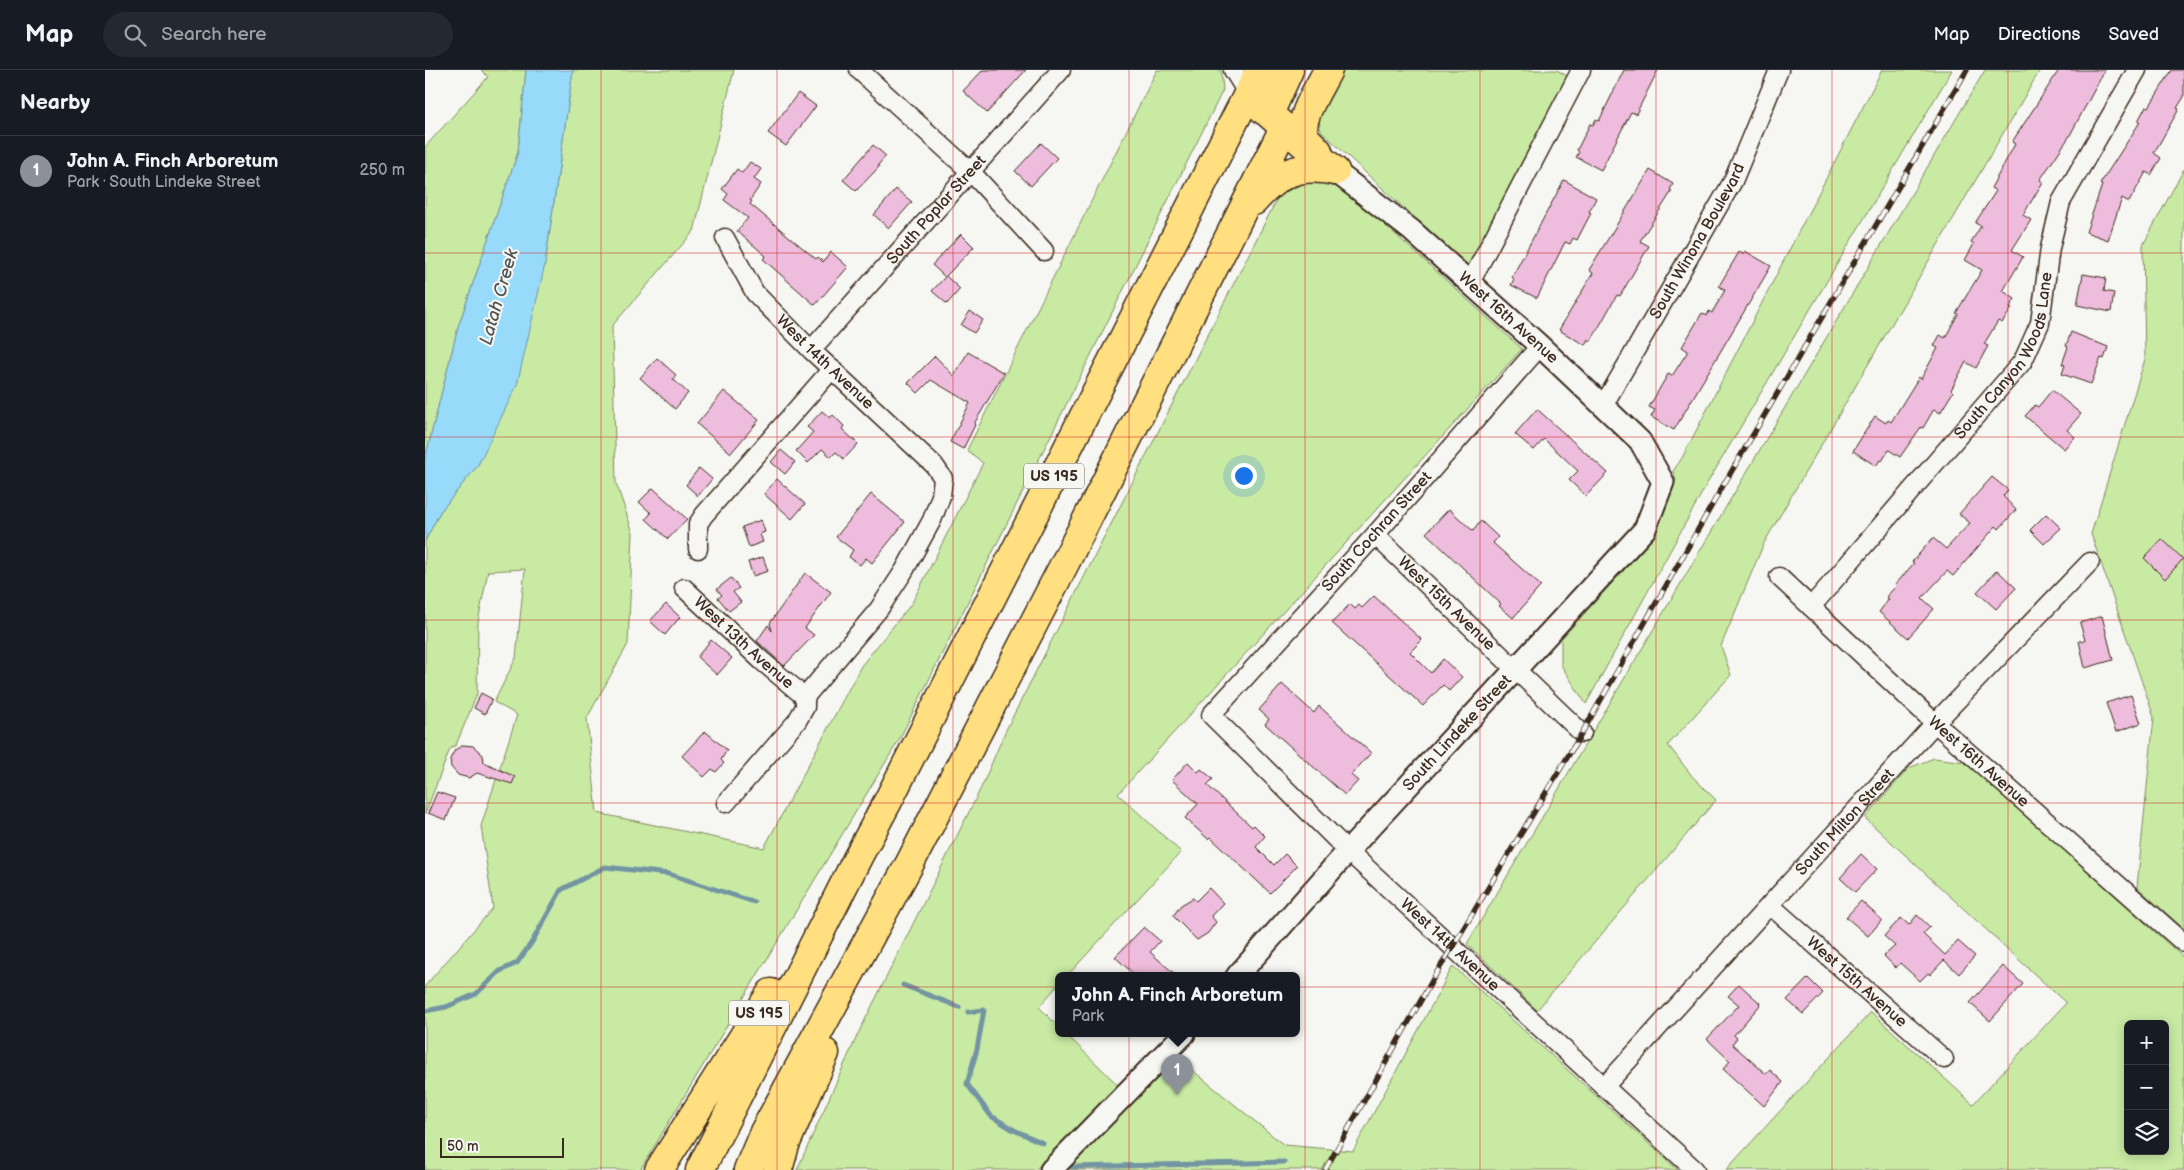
<!DOCTYPE html>
<meta charset="utf-8">
<style>
body{margin:0;font-family:"Balsamiq Sans",sans-serif;background:#242831;color:#f1f3f6}
.controls{position:absolute;right:15px;bottom:15px;display:grid;overflow:hidden;border-radius:8px;box-shadow:0 2px 12px #0003}
.controls button{width:45px;height:45px;display:grid;place-items:center;padding:0;border:0;border-bottom:1px solid #363941;background:#171b24;color:#f1f3f6;font:25px sans-serif}
.scale{position:absolute;left:15px;bottom:12px;width:124px;box-sizing:border-box;padding-left:5px;border:2px solid #3b2a1e;border-top:0;font-size:14px;line-height:18px;white-space:nowrap;color:#3b2a1e;-webkit-text-stroke:4px #f6f6f2;paint-order:stroke}
.you{position:absolute;left:818px;top:405px;width:18px;height:18px;margin:-12px;border:4px solid #fff;border-radius:50%;background:#1a73e8;box-shadow:0 0 0 8px #1a73e833}
.badge{display:grid;place-items:center;width:32px;height:32px;border-radius:50%;background:#8c9099;color:#fff;font-size:16px;font-weight:700}
.pin{position:absolute;translate:-50% -41px;filter:drop-shadow(0 1px 2px #0008)}
.pin::after{content:'';position:absolute;top:26px;width:18px;height:15px;background:inherit;clip-path:polygon(0 0,100% 0,50% 100%)}
.popup{position:absolute;left:630px;top:902px;width:245px;height:65px;box-sizing:border-box;display:grid;place-content:center;border-radius:8px;background:#171b24;filter:drop-shadow(0 1px 4px #0005);font-size:16px;white-space:nowrap;color:#9ea1a6}
.popup b{font-size:19px;color:#f1f3f6}
.popup::after{content:'';position:absolute;left:50%;top:100%;margin-left:-10px;border:10px solid transparent;border-top-color:#171b24}
.list{margin:0;padding:0;list-style:none}
h2{display:flex;justify-content:space-between;align-items:center;height:65px;margin:0;padding:0 20px;font-size:21px}
h2 small{font-size:16px;font-weight:400;color:#9ea1a6}
.list li{display:grid;grid-template-columns:32px 1fr auto;gap:15px;align-items:center;box-sizing:border-box;height:70px;padding:0 20px;border-top:1px solid #363941}
.list b{display:block;font-size:19px;white-space:nowrap}
.list p{margin:0;font-size:16px;white-space:nowrap;color:#9ea1a6}
.list em{font-size:16px;font-style:normal;color:#9ea1a6}
.icon{flex:none;width:28px;height:28px;fill:none;stroke:currentColor;stroke-width:2;stroke-linecap:round;stroke-linejoin:round}
.map{position:relative;flex:none;width:1759px;height:1100px;overflow:hidden}
header{display:flex;align-items:center;gap:30px;box-sizing:border-box;height:70px;padding:0 25px;background:#171b24;border-bottom:1px solid #363941}
header strong{font-size:24px}
nav{display:flex;gap:28px;margin-inline-start:auto;font-size:18px}
.search{width:350px;height:45px;background:#242831;display:flex;align-items:center;gap:12px;box-sizing:border-box;padding:0 18px;border-radius:28px;color:#9ea1a6;font-size:19px}
main{display:flex}
aside{flex:1;background:#171b24}
.map>svg:first-child{display:block}
</style>
<header>
<strong>Map</strong>
<div class="search"><svg class="icon" aria-label="search" viewBox="0 0 24 24"><circle cx="10" cy="10" r="6"/><path d="M15 15l6 6"/></svg>Search here</div>
<nav><a>Map</a><a>Directions</a><a>Saved</a></nav>
</header>
<main>
<aside>
<h2>Nearby<small></small></h2>
<ul class="list">
<li><span class="badge">1</span><div><b>John A. Finch Arboretum</b><p>Park · South Lindeke Street</p></div><em>250 m</em></li>
</ul>
</aside>
<div class="map">
<svg width="1759" height="1100" viewBox="0 0 1759 1100">
<rect width="100%" height="100%" fill="#f6f6f2"/>
<filter id="ink" filterUnits="userSpaceOnUse"><feTurbulence type="fractalNoise" baseFrequency=".02" numOctaves="2"/><feDisplacementMap in="SourceGraphic" scale="10" xChannelSelector="R" yChannelSelector="G"/><feConvolveMatrix kernelMatrix="1 2 1 2 8 2 1 2 1" color-interpolation-filters="sRGB"/></filter>
<g filter="url(#ink)">
<path fill="#c8eaa3" stroke="#828a60" fill-rule="evenodd" d="M56,0H101L93,82L33,257L0,389V77L63,7Z
M148,0H309L269,161L187,256L191,413L208,463L203,574L162,648L172,743L339,778L436,596L487,533L558,393L542,380L732,0H796L798,20L474,670L215,1100H0V916L68,838L56,756L92,645L69,632L91,588L100,499L63,501L53,552L52,624L31,675L25,679L0,744V471L15,442L53,395L120,194Z
M913,0H1132L1144,7L1045,200L896,61L893,46Z
M1457,0H1527L1283,412L1161,634L1136,595V569L1220,477L1251,410L1248,401L1257,388Z
M1560,0H1615L1339,473L1296,576L1306,605L1243,675L1267,706L1291,730L1112,940L1042,874Z
M1759,99V859L1712,817L1729,647L1666,464L1720,289L1718,175Z
M888,109L912,114L927,125L1097,279L693,724L756,782L642,906H633V915L614,937L633,956V964H641L695,1017L610,1100H372L432,966L557,716L580,662L854,125Z
M1509,688L1541,692L1759,888V1100H1301L1446,942L1548,1034L1641,933L1440,748L1484,698ZM1703,954H1740V1081H1703Z
M1028,896L1253,1100H639L750,986L859,1075L928,1081Z"/>
<path fill="#98dafa" stroke="#7394a2" d="M101,0H148L120,194L92,315L53,395L15,442L0,471V389L33,257L93,82Z"/>
<g fill="none" stroke-linecap="round" stroke-linejoin="round">
<path stroke="#7394a2" stroke-width="5" d="M478,915L534,937
M0,941L21,937L51,924L75,901L92,893L107,872L136,820L180,797L244,804L329,832
M543,942L559,940L552,979L542,1014L566,1046L589,1060L618,1073
M647,1097L859,1092"/>
</g>
<path fill="#eebcdc" stroke="#3b2a1e" d="M558,0H601L562,43L538,21Z
M1199,0H1233L1211,44L1206,42L1176,100L1151,87L1154,82L1152,80L1165,54L1168,55L1171,49L1174,51Z
M1634,0H1680L1644,67L1615,110L1618,112L1598,145L1606,150L1587,180L1598,187L1578,221L1590,229L1585,237L1587,238L1577,253L1573,251L1559,274L1563,276L1551,298L1541,292L1526,320L1528,322L1515,343L1509,339L1498,358L1496,357L1475,387L1464,380L1457,391L1455,390L1451,396L1428,381L1450,346L1461,353L1463,350L1466,352L1494,307L1496,309L1513,278L1509,276L1515,265L1520,268L1533,244L1531,243L1557,200L1540,190L1549,174L1546,172L1556,156L1550,153L1571,121L1566,118L1590,74L1587,72Z
M1747,0H1759V27L1752,38L1754,39L1729,83L1736,88L1726,105L1721,102L1704,132L1697,128L1683,170L1661,162L1677,115L1675,114L1715,52L1713,51L1721,36L1724,37Z
M373,23L391,36L361,76L343,63Z
M616,73L632,88L606,116L590,101Z
M448,75L461,86L453,95L454,97L431,121L418,110Z
M325,92L336,99L329,109L336,114L325,130L327,131L325,134L391,189L393,187L398,192L406,182L423,197L390,235L338,189L341,186L312,161L323,148L299,130L303,124L297,119L312,99L317,103Z
M1225,100L1248,114L1245,120L1247,121L1215,171L1224,176L1195,226L1192,225L1166,271L1163,269L1160,275L1134,260L1168,203L1164,200Z
M1139,110L1171,128L1164,142L1166,143L1152,170L1148,168L1145,174L1140,172L1112,228L1086,215L1089,209L1087,207Z
M471,119L487,132L464,158L449,145Z
M536,164L549,177L521,206L535,219L522,234L507,221L520,207L507,195Z
M1320,181L1346,196L1249,360L1226,347L1230,340L1224,337L1243,304L1247,306L1263,281L1257,277L1277,243L1282,246L1284,241L1287,243L1300,220L1294,216L1314,182L1318,184Z
M1658,204L1681,208L1679,221L1689,223L1686,242L1652,235Z
M545,241L558,250L549,263L536,255Z
M1646,262L1683,277L1679,289L1676,288L1666,314L1637,304L1640,295L1637,294L1643,277L1641,276Z
M543,282L579,303L549,354L550,355L538,379L525,372L545,333L506,310L493,323L483,313L510,286L529,306Z
M232,288L251,305L248,309L263,323L250,339L215,308Z
M1627,320L1656,344L1642,360L1650,367L1639,379L1600,346L1610,335L1613,337Z
M299,321L334,350L306,383L272,354Z
M1112,339L1183,403L1161,426L1144,410L1153,401L1119,369L1109,380L1090,364Z
M397,341L405,348L408,345L419,356L417,359L433,374L419,389L411,382L406,387L397,379L383,393L371,381L388,362L382,357Z
M356,380L370,392L360,404L346,392Z
M274,398L287,409L273,426L261,415Z
M1567,407L1583,420L1578,426L1591,440L1574,459L1571,456L1528,506L1522,501L1497,528L1509,539L1483,568L1454,542L1464,529L1461,527L1471,516L1470,515L1489,493L1487,492L1508,468L1521,479L1545,453L1534,444Z
M352,409L380,434L367,449L339,424Z
M228,418L262,449L243,469L221,449L226,443L214,432Z
M446,424L480,452L447,493L441,488L435,495L424,487L428,480L411,467Z
M1024,439L1048,461L1056,451L1073,467L1068,473L1116,516L1088,548L1074,536L1076,534L1001,463Z
M1621,444L1636,458L1619,474L1605,460Z
M336,450L340,462L335,464L338,472L324,477L317,457Z
M1737,469L1758,489L1740,509L1719,488Z
M338,487L343,501L328,506L323,492Z
M1572,500L1591,518L1571,539L1552,522Z
M380,503L406,522L380,558L389,565L359,596L332,571L343,555L347,561L345,553Z
M306,508L314,518L308,522L316,532L304,541L293,528L297,525L292,519Z
M949,526L997,570L985,582L1006,603L1018,589L1037,607L1024,621L1018,615L998,636L907,553L925,534L930,539L934,535L937,538Z
M241,534L255,547L240,565L225,551Z
M1677,546L1688,590L1660,598L1654,571L1660,570L1655,553Z
M286,570L307,588L292,605L272,587Z
M857,614L889,643L894,636L946,683L926,705L933,711L920,725L840,654L844,649L834,640Z
M56,623L67,629L60,644L49,638Z
M1706,625L1716,653L1691,662L1681,633Z
M280,661L302,680L296,690L299,693L291,702L287,699L279,707L257,686Z
M38,675L48,676L58,685L59,692L90,707L87,714L52,703L44,708L33,705L26,697L25,689L30,680Z
M763,692L773,702L776,699L788,709L782,715L827,757L829,755L840,766L831,777L849,795L860,784L872,796L845,823L785,767L783,769L760,748L773,734L747,710Z
M12,722L30,728L21,750L3,743Z
M1436,784L1452,799L1430,822L1415,808Z
M784,818L798,833L786,846L791,852L783,863L772,870L748,846L756,835L768,828L771,831Z
M1436,831L1457,850L1443,866L1421,847Z
M1492,845L1505,857L1498,864L1520,885L1533,871L1550,886L1534,904L1519,890L1505,905L1503,903L1495,911L1475,893L1471,898L1459,886L1470,876L1459,866L1476,848L1484,855Z
M719,857L735,871L725,882L752,906H711L690,887Z
M1578,896L1598,914L1565,951L1545,933Z
M1383,908L1398,923L1378,944L1362,930Z
M1314,914L1336,934L1309,965L1312,968L1307,974L1341,1004L1345,1000L1358,1012L1339,1036L1298,999L1305,991L1282,969L1314,935L1303,926Z"/>
<g fill="none" stroke-linecap="round" stroke-linejoin="round">
<g stroke="#3b2a1e" stroke-width="21">
<g id="minor">
<path d="M434,0L546,102L619,181"/>
<path d="M808,0L823,24"/>
<path id="s1" d="M300,168L330,223L386,280L509,395L518,408L516,426L507,450L479,501L454,539L380,627V637L372,651L301,733"/>
<path d="M1045,213L1156,0"/>
<path id="s2" d="M1115,276L950,465L786,645L923,781L1270,1100"/>
<path id="s3" d="M386,280L636,0"/>
<path id="s4" d="M1178,336L1308,111L1354,0"/>
<path id="s5" d="M950,465L1157,663"/>
<path d="M273,479V454L279,445L407,299"/>
<path id="s6" d="M1354,507L1510,653L1759,873"/>
<path id="s7" d="M259,518L337,591L380,627"/>
<path id="s8" d="M1386,537L1598,291L1615,253L1625,178L1636,132L1712,0"/>
<path id="s9" d="M1345,835L1519,989"/>
<path id="s10" d="M1179,1017L1510,653L1665,492"/>
</g>
</g>
<g stroke="#3b2a1e" stroke-width="25">
<g id="tertiary">
<path id="s11" d="M812,906L923,781L1220,459L1238,412L1215,371L1115,276L986,160L910,101"/>
<path d="M626,1100L759,964"/>
</g>
</g>
<g stroke="#3b2a1e" stroke-width="31">
<path id="trunk" d="M835,0L823,24L840,41
M864,0L844,44L910,101
M893,81C889,76 882,71 880,66C872,49 896,15 903,0"/>
</g>
<g stroke="#3b2a1e" stroke-width="31">
<path id="motorway" d="M829,131C853,103 873,93 910,101
M234,1100L346,923
M275,1100L433,787L463,731L823,24
M323,1100L339,1062L485,793L642,489L859,58
M353,1100L360,1075L400,983"/>
</g>
<use href="#minor" stroke="#f6f6f2" stroke-width="18"/>
<use href="#tertiary" stroke="#f6f6f2" stroke-width="21"/>
<use href="#trunk" stroke="#ffdf80" stroke-width="28"/>
<use href="#motorway" stroke="#ffdf80" stroke-width="28"/>
<g stroke="#3b2a1e" stroke-width="5.5">
<path id="rail" d="M900,1100L1008,909L1157,663L1295,421L1542,0"/>
</g>
<use href="#rail" stroke="#f6f6f2" stroke-width="4" stroke-dasharray="11" stroke-linecap="butt"/>
</g>
</g>
<path fill="none" stroke="#d62828" stroke-width="1" stroke-opacity="0.55" d="M176,0V1100M352,0V1100M528,0V1100M704,0V1100M880,0V1100M1055,0V1100M1231,0V1100M1407,0V1100M1583,0V1100M0,183H1759M0,367H1759M0,550H1759M0,733H1759M0,917H1759"/>
<g text-anchor="middle" dominant-baseline="central" stroke-width="4" stroke-linejoin="round" paint-order="stroke">
<g fill="#f6f6f2" stroke="#73675e" stroke-width="1">
<rect x="599" y="393.5" width="60" height="25" rx="4"/>
<rect x="304" y="930.5" width="60" height="25" rx="4"/>
</g>
<g font-size="15" font-weight="bold" fill="#3b2a1e">
<text x="629" y="406">US 195</text>
<text x="334" y="943">US 195</text>
</g>
<g font-size="16" fill="#3b2a1e" stroke="#f6f6f2">
<text stroke="none"><textPath href="#s3" startOffset="188">South Poplar Street</textPath></text>
<text stroke="none"><textPath href="#s4" startOffset="190">South Winona Boulevard</textPath></text>
<text transform="translate(1083 248) rotate(42)">West 16th Avenue</text>
<text stroke="none"><textPath href="#s8" startOffset="321">South Canyon Woods Lane</textPath></text>
<text stroke="none"><textPath href="#s1" startOffset="161">West 14th Avenue</textPath></text>
<text transform="translate(952 462) rotate(-48)">South Cochran Street</text>
<text stroke="none"><textPath href="#s5" startOffset="99">West 15th Avenue</textPath></text>
<text stroke="none"><textPath href="#s7" startOffset="81">West 13th Avenue</textPath></text>
<text stroke="none"><textPath href="#s11" startOffset="328">South Lindeke Street</textPath></text>
<text stroke="none"><textPath href="#s6" startOffset="272">West 16th Avenue</textPath></text>
<text stroke="none"><textPath href="#s10" startOffset="358">South Milton Street</textPath></text>
<text stroke="none"><textPath href="#s2" startOffset="826">West 14th Avenue</textPath></text>
<text stroke="none"><textPath href="#s9" startOffset="116">West 15th Avenue</textPath></text>
</g>
<g font-size="18" font-style="italic" fill="#525655" stroke="#f6f6f2">
<text transform="translate(74 227) rotate(-74)">Latah Creek</text>
</g>
</g>
</svg>
<div class="controls">
<button>+</button>
<button>−</button>
<button><svg class="icon" aria-label="layers" viewBox="0 0 24 24"><path d="M12 4l9 5-9 5-9-5zM3 14l9 5 9-5"/></svg></button>
</div>
<div class="scale">50 m</div>
<div class="you"></div>
<div class="pin badge" style="left:752px;top:1025px">1</div>
<div class="popup"><b>John A. Finch Arboretum</b>Park</div>
</div>
</main>
